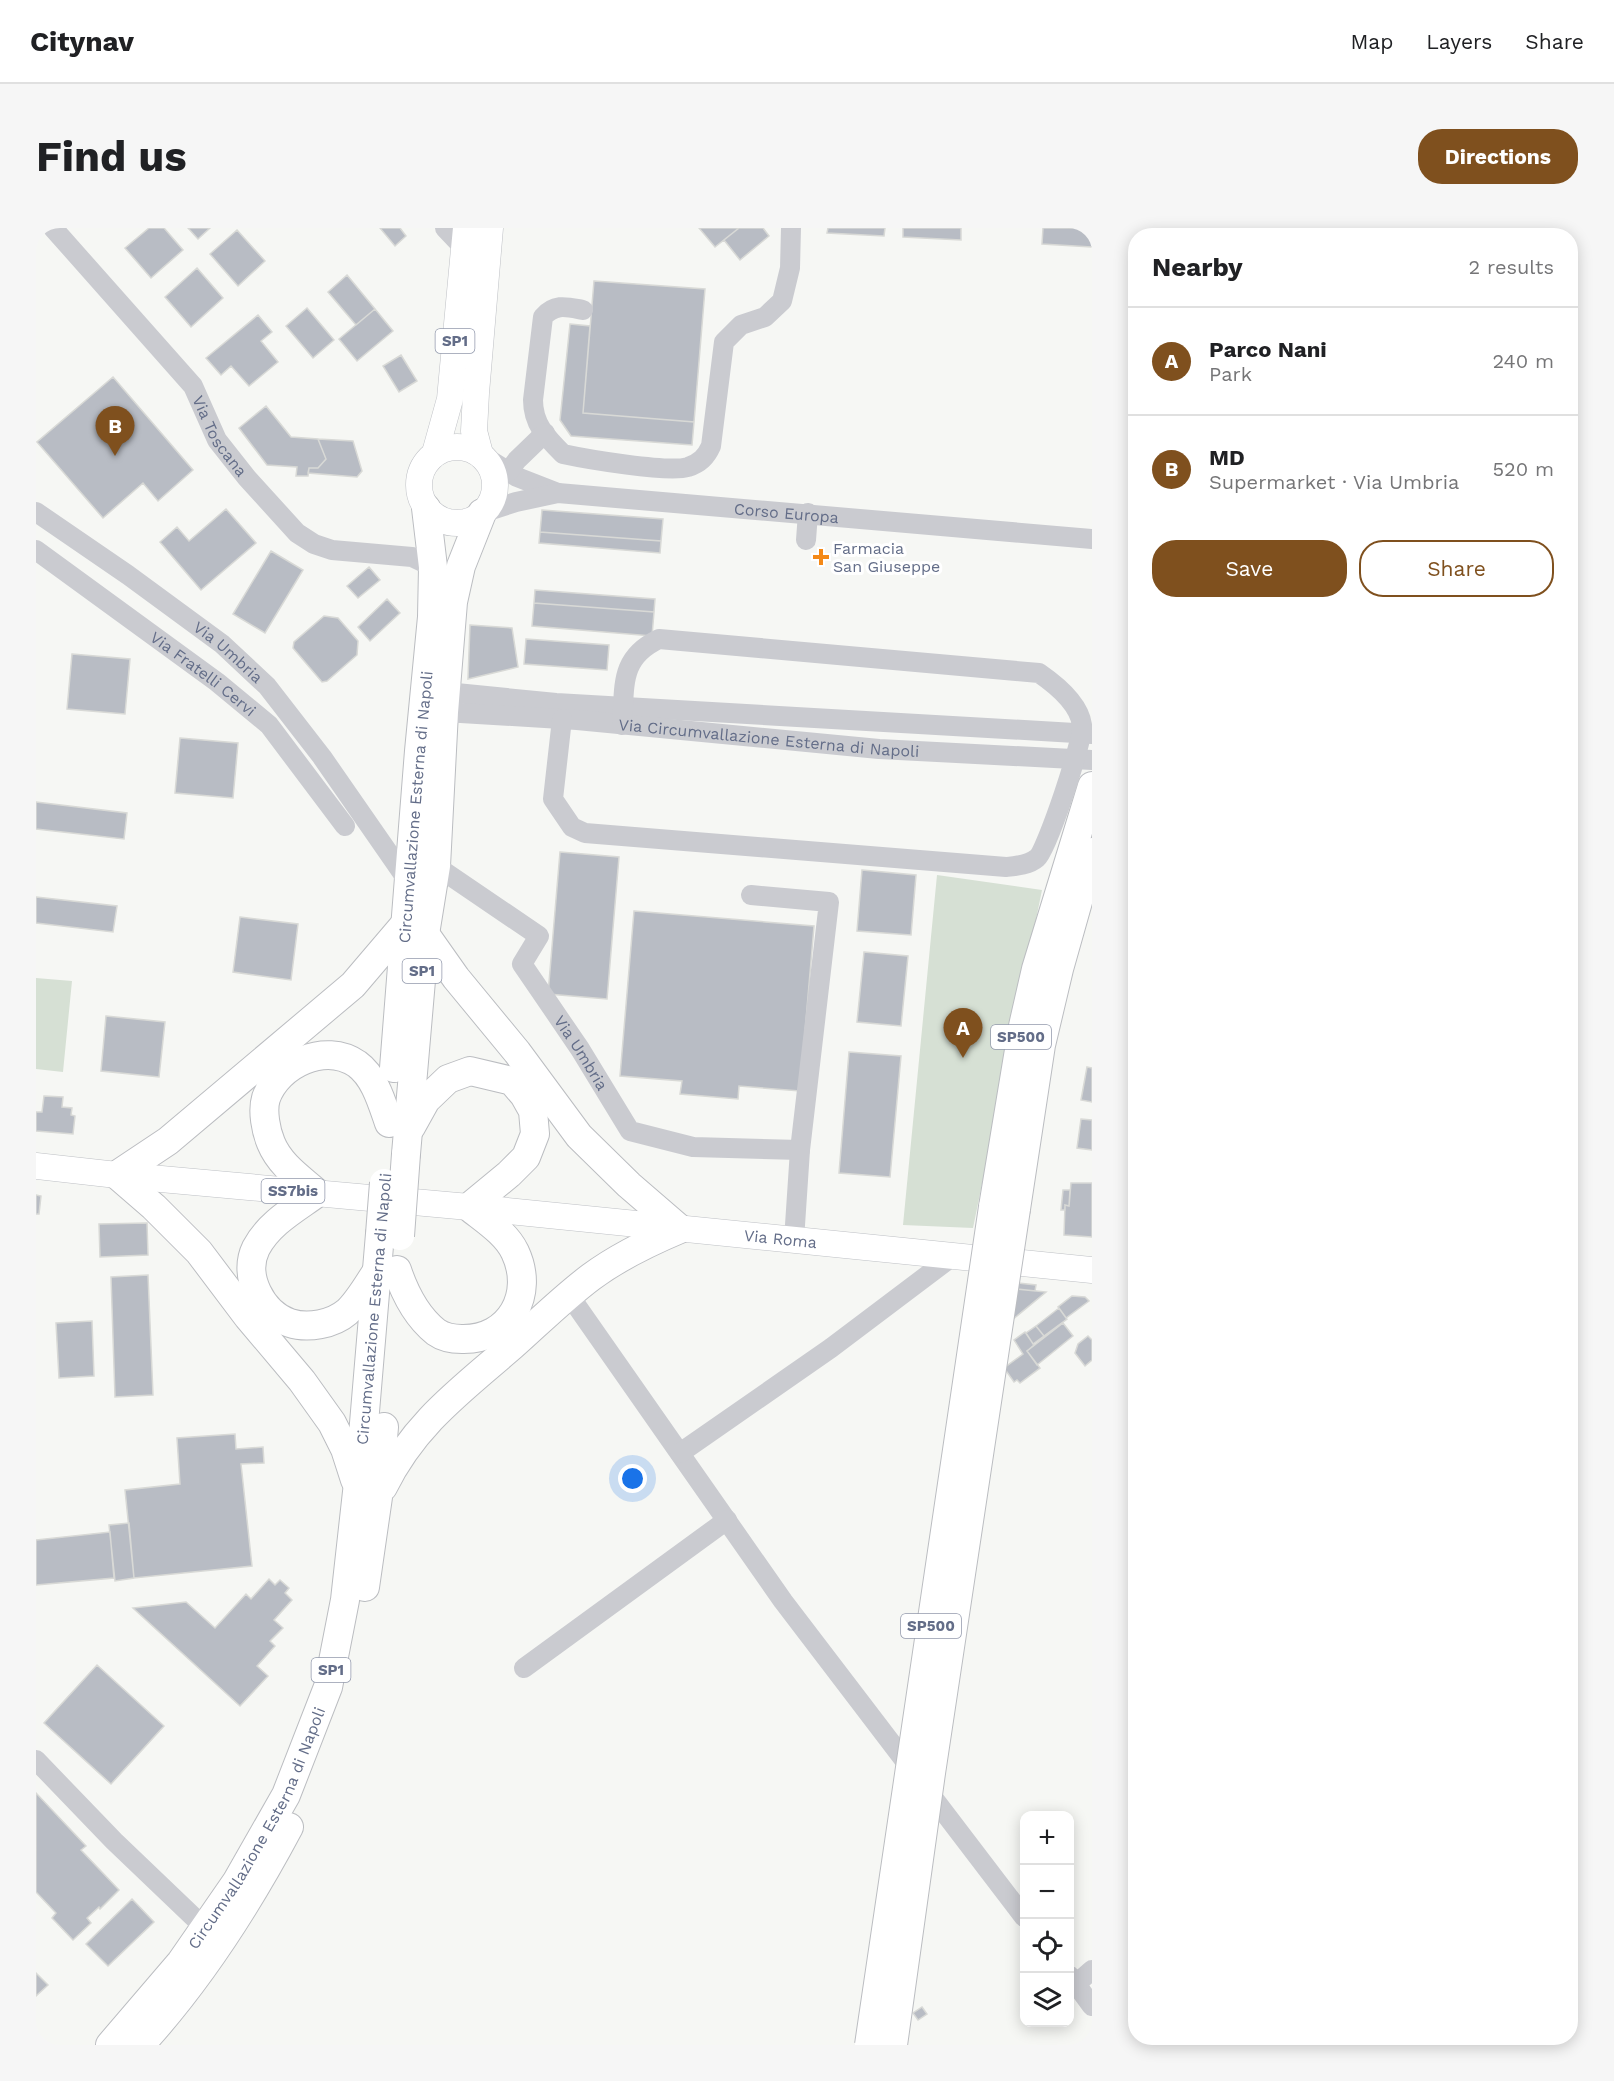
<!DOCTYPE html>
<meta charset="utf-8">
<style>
body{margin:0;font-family:"Work Sans",sans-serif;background:#f6f6f6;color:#202124}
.controls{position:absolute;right:18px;bottom:18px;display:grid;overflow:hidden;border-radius:12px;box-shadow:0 3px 15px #0003}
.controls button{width:54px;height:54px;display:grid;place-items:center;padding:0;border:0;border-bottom:2px solid #e0e0e0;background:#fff;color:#202124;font:30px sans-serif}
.you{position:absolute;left:597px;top:1251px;width:21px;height:21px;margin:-15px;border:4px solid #fff;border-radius:50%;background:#1a73e8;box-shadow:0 0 0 9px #1a73e833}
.badge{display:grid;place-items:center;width:39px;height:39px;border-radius:50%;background:#7f501e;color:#fff;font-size:20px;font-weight:700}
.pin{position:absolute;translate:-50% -50px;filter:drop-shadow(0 2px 3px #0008)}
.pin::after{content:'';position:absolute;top:32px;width:21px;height:18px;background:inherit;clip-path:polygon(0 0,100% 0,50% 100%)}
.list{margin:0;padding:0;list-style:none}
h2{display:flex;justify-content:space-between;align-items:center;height:78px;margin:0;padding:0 24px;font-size:26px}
h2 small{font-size:20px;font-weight:400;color:#757577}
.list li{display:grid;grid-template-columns:39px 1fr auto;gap:18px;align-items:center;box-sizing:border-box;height:108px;padding:0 24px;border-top:2px solid #e0e0e0}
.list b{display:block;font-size:22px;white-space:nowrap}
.list p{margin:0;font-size:20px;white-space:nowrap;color:#757577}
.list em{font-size:20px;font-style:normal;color:#757577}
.actions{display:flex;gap:12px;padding:18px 24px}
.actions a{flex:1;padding:14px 0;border:2px solid #7f501e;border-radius:24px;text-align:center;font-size:21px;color:#7f501e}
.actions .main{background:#7f501e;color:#fff}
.icon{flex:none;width:33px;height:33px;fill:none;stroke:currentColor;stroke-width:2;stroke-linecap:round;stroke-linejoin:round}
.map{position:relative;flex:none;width:1056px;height:1817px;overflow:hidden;border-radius:24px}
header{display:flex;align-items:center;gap:36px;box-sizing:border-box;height:84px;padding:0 30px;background:#fff;border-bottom:2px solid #e0e0e0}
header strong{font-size:28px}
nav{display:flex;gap:33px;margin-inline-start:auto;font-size:21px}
.intro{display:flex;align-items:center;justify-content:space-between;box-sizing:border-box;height:144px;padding:0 36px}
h1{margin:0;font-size:42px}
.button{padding:15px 27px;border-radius:24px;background:#7f501e;color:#fff;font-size:21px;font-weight:700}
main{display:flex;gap:36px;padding:0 36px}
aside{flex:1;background:#fff;border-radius:24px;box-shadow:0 3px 15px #0003}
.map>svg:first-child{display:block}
</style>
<header>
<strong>Citynav</strong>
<nav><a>Map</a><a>Layers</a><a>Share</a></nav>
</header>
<div class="intro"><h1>Find us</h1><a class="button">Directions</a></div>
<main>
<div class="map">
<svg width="1056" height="1817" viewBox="0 0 1056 1817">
<rect width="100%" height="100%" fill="#f6f7f4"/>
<path fill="#d6e0d4" d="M901,647L1006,662L937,1000L867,997Z
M0,750L36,753L27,844L0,841Z"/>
<path fill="#b8bcc4" stroke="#d8d9d6" stroke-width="1.5" d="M113,0H128L147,22L115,50L89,20Z
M152,0H174L162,11Z
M344,0H364L370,8L359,18Z
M663,0H703L679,19Z
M703,0H727L733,8L704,32L688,12Z
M792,0H849L848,8L791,5Z
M867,0H925V12L867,9Z
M1007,0H1056V19L1006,16Z
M201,2L229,33L202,58L174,26Z
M161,40L187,70L155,99L129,69Z
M311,47L339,81L320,97L292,64Z
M558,53L669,61L658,194L547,185Z
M271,80L298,112L277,130L250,98Z
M339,81L357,103L321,133L303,111Z
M222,87L236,104L225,113L242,134L213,158L195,138L185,147L170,130Z
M534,96L554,98L547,185L658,194L656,217L535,208L524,192Z
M365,127L381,153L363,164L347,138Z
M77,149L157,242L122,273L107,255L67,290L1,214Z
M230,178L255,209L282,211L290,231L282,240H273L272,248H260L261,239L231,237L203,200Z
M282,211L317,213L326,243L321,249L272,245L273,240H282L290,231Z
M190,281L220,315L165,362L124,314L141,299L153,313Z
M506,282L627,291L625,313L504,304Z
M504,304L625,313L624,325L503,315Z
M235,323L267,342L229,405L197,386Z
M333,339L344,352L322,370L311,358Z
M499,362L619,371L618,384L498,375Z
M351,371L364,385L334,413L322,399Z
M498,375L618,384L616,408L496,398Z
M288,388L302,390L322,413L321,427L291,453L286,454L257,420L258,414Z
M434,397L476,400L482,439L432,451Z
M490,411L573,417L571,442L488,436Z
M36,426L94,431L89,486L31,481Z
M144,510L202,515L197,570L139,565Z
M0,574L91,585L88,611L0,601Z
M524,624L583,629L571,771L512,766Z
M826,642L880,647L875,707L821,703Z
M0,669L81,678L77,704L0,695Z
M598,683L778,698L764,863L703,858L702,871L644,866L646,853L584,848Z
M204,689L262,696L255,752L197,744Z
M828,724L872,728L865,798L821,794Z
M70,788L129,794L123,849L65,843Z
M813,824L865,828L854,949L803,945Z
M1051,839L1056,840V874L1045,872Z
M8,868L27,869L26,879L36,880L35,887L39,888L37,906L0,903V884H6Z
M1045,891L1056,892V922L1041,920Z
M1035,955H1056V1009L1028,1007L1029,977L1033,978Z
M1027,962H1034L1033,978L1029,977V982H1025Z
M0,967L5,968L3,986H0Z
M111,995L112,1027L64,1029L63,996Z
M112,1047L117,1167L79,1169L75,1049Z
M982,1055L1000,1057L999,1063L981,1061Z
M981,1061L1010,1064L970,1097Z
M1036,1068L1049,1069L1053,1073L1030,1090L1022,1079Z
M1023,1080L1031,1091L1008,1108L1000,1098Z
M56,1093L58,1148L23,1150L20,1095Z
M1027,1095L1037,1108L1001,1137L991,1123Z
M1000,1098L1008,1108L997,1116L990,1105Z
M989,1104L998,1117L991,1123L1004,1140L984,1155L981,1152L978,1154L968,1140L987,1126L978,1112Z
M1052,1108L1056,1112V1132L1049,1138L1039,1125L1042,1116Z
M199,1206L200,1221L227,1219L228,1235L205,1236L216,1338L98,1350L89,1262L144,1256L141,1210Z
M93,1295L98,1350L79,1353L73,1297Z
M74,1304L78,1350L0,1357V1312Z
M233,1351L239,1357L244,1352L253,1360L249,1365L256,1372L238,1392L247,1400L234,1413L239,1418L221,1438L232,1448L204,1478L97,1380L150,1374L179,1400L210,1366L215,1371Z
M61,1437L128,1498L75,1556L8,1495Z
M0,1565L50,1618L45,1622L83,1662L64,1681L63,1679L51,1690L55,1695L37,1712L16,1690L20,1685L0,1664Z
M96,1671L118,1694L72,1738L50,1716Z
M0,1745L12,1757L0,1768Z
M886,1779L891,1786L882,1792L877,1785Z"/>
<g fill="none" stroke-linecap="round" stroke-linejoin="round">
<g stroke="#bec0c5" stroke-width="27">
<g id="major">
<circle cx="421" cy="257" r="38"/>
<path d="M399,225L414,171L430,0"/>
<path d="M444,226L438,203L440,165L454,0"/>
<path id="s7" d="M0,938L81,947L433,979L1056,1042"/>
</g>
</g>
<g stroke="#bbbdc1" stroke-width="30">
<g id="highway">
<path id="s8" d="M358,840L383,523L396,389L397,339L390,280"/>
<path d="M370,926L389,706L400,638L408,484L417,374L425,338L446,285"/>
<path d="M957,979L987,798L1000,741L1056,558"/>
<path d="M980,981L1005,817L1023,741L1056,624"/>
<path d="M361,1042C369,1066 380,1088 400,1104C407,1109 418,1111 426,1111C474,1112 499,1066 479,1024C470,1005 449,992 433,979L473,946L490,929L499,906L497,883L488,867L476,853L434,843L412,851L390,872L375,899"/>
<path d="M341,1043C332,1056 323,1073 311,1084C297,1096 272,1101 254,1095C226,1085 206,1048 220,1020C233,995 259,981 281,965C264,950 244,937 235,915C230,903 226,883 230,870C242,836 289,814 321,836C339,849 346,875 353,895"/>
<path d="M319,1252L309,1221L296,1195L266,1153L212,1089L163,1024L118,979L81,947L132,913L317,757L369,696"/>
<path d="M347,1259C378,1196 424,1163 476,1118C502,1095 527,1070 555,1049C582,1029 613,1014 644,1001L593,957L543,908L481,824L420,750L389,706"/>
<path d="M329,1359L342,1269L348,1199"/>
<path id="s9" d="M74,1817L145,1734L201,1653L250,1567L292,1459L309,1372L326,1219L344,1006"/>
<path d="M104,1817C164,1752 212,1676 253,1599"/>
</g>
</g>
<g stroke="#cacbd0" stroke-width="20">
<path id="s1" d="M17,0L157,158L181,212L211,250L261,305L278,316L296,322L376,329L397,339"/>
<path d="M409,0L428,20"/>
<path d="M547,82C531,79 519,75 507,89L497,172C497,196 510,209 527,226C550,231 632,245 652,239C664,235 670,229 675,218L688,114L705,97L729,89L746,73L754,40L755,0"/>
<path d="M444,226L481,249L522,265"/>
<path d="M472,244L481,232L509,205"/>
<path id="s2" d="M0,284L92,347L186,416L231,458L286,529L372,653"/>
<path id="s3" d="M446,285L480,274L522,265L1056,311"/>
<path d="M770,312L772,285"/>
<path id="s4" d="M0,322L181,454L233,497L309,598"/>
<path d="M410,464L520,475L1056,506"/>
<path id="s5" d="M408,484L541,492L843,521L1056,532"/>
<path d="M526,491L517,571L536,599L549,605L970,639C980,638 993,637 1001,630C1011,622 1048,510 1046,497C1043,475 1019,456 1003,445L623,411C583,430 589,458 586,497"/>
<path id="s6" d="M400,638L503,708L486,736L544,821L594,903L657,919L764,922"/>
<path d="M715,667L793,674L764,922L758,1012"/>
<path d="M533,1067L747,1373L988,1689"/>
<path d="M644,1225L795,1120L917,1028"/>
<path d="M488,1440L691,1292"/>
<path d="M0,1532L78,1613L169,1700"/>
<path d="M1034,1748L1056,1778"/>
<path d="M1040,1756L1056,1742"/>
</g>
<use href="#major" stroke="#fff" stroke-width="26"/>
<use href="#highway" stroke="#fff" stroke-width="28"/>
<g stroke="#bbbdc1" stroke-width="30" stroke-linecap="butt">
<path id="highway-bridge" d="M344,1006L348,955
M364,1008L370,926
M833,1817L957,979
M857,1817L895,1545L980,981"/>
</g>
<use href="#highway-bridge" stroke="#fff" stroke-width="28"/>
</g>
<path fill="#f48917" stroke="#fff" stroke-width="2" d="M782 320h6v6h6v6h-6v6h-6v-6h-6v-6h6z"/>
<g text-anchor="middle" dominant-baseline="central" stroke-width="6" stroke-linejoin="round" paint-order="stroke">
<g fill="#fff" stroke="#9299ac" stroke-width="1.5">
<rect x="399.5" y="101" width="39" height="24" rx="4.5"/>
<rect x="366.5" y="731" width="39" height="24" rx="4.5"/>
<rect x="955" y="797" width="60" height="24" rx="4.5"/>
<rect x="225.5" y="951" width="63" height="24" rx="4.5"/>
<rect x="865" y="1386" width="60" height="24" rx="4.5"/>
<rect x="275.5" y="1430" width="39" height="24" rx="4.5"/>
</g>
<g font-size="15" font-weight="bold" fill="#636d88">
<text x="419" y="113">SP1</text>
<text x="386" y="743">SP1</text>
<text x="985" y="809">SP500</text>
<text x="257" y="963">SS7bis</text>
<text x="895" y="1398">SP500</text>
<text x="295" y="1442">SP1</text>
</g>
<g font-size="16" fill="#636d88" stroke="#fff">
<text stroke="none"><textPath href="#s1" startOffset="268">Via Toscana</textPath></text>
<text stroke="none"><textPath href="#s3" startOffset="308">Corso Europa</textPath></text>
<text stroke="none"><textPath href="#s2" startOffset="238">Via Umbria</textPath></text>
<text stroke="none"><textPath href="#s4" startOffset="208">Via Fratelli Cervi</textPath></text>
<text stroke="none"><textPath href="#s5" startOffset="326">Via Circumvallazione Esterna di Napoli</textPath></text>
<text stroke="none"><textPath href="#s8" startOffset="262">Circumvallazione Esterna di Napoli</textPath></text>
<text stroke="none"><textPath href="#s6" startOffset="264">Via Umbria</textPath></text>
<text stroke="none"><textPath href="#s7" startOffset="748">Via Roma</textPath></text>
<text transform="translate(338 1081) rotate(-85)">Circumvallazione Esterna di Napoli</text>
<text stroke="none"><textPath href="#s9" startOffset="264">Circumvallazione Esterna di Napoli</textPath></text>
</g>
<g font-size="16" fill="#636d88" stroke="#fff" text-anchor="start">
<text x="797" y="320">Farmacia<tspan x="797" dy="18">San Giuseppe</tspan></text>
</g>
</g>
</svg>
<div class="controls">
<button>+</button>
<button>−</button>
<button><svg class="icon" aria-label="locate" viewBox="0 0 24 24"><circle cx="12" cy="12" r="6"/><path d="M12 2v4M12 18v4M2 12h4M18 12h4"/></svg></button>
<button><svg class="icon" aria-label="layers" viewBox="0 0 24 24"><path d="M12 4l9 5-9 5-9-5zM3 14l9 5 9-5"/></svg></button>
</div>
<div class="you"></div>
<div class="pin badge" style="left:927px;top:830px">A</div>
<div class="pin badge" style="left:79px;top:228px">B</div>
</div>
<aside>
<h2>Nearby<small>2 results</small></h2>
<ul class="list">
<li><span class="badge">A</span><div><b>Parco Nani</b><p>Park</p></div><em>240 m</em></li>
<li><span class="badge">B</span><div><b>MD</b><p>Supermarket · Via Umbria</p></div><em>520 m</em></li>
</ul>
<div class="actions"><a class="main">Save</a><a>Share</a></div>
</aside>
</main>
